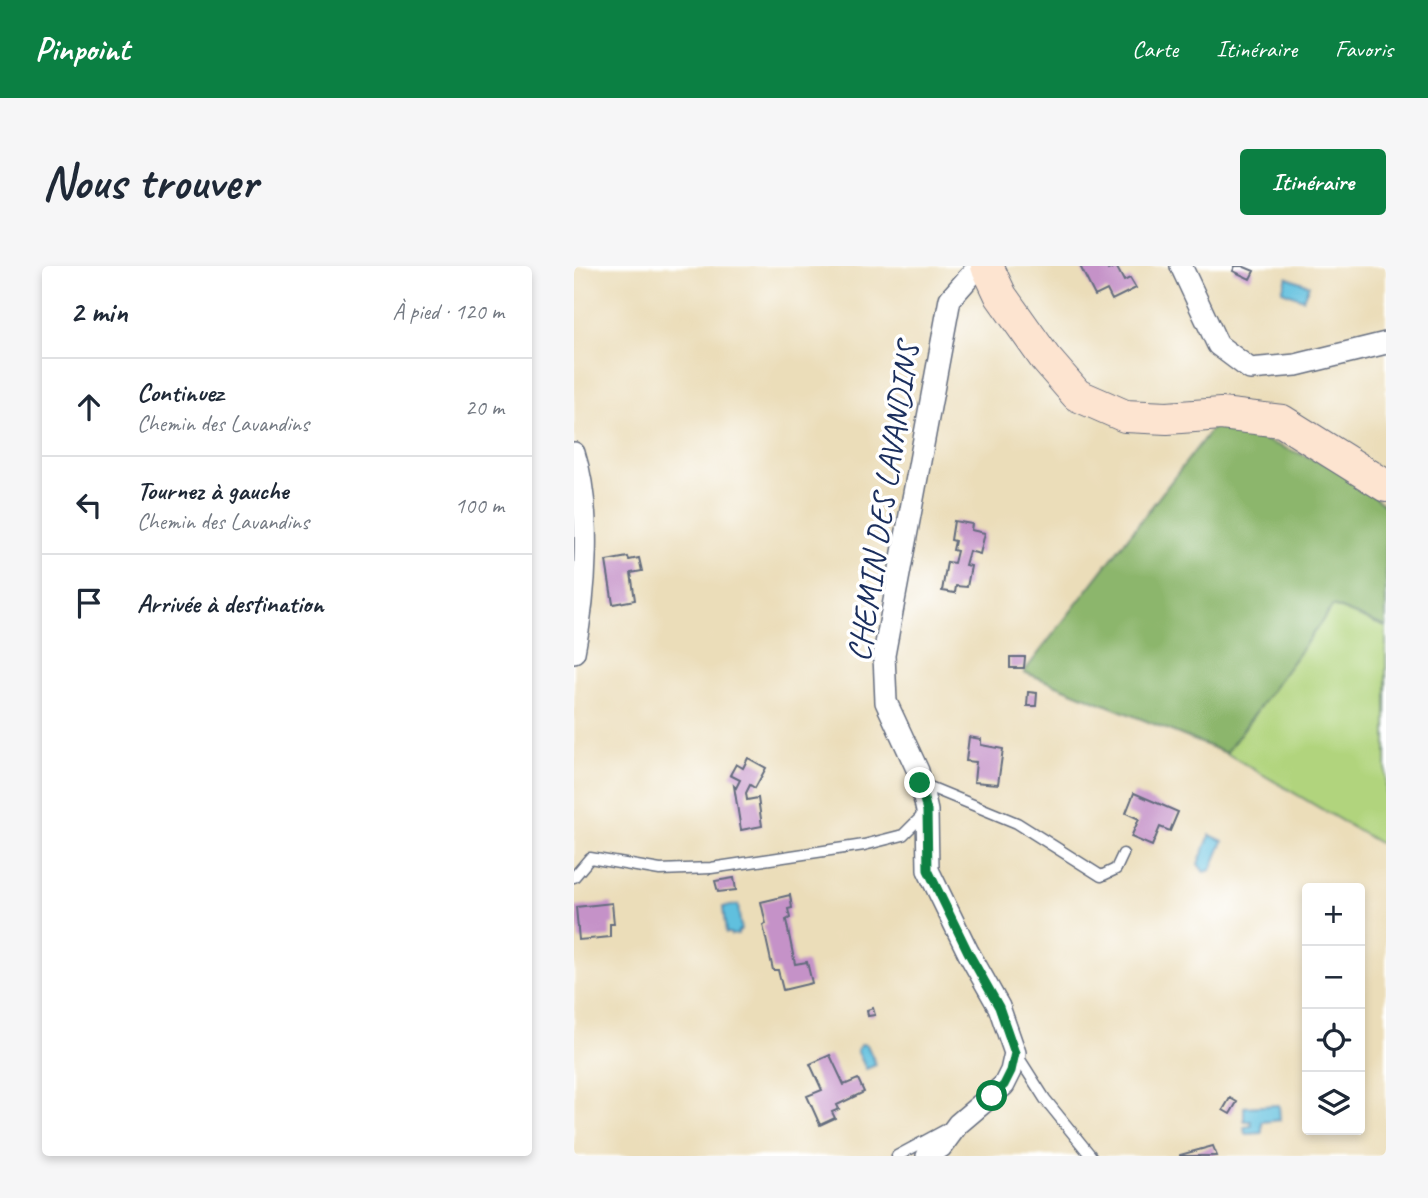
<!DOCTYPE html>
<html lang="fr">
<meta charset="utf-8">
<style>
body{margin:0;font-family:Caveat,sans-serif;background:#f6f6f7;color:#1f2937}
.controls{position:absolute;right:21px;bottom:21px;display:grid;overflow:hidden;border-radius:7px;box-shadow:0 4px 10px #0003}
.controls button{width:63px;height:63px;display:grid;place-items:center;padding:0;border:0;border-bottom:2px solid #e0e1e3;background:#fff;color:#1f2937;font:35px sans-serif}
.stop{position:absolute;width:21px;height:21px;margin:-16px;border:5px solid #0b8043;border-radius:50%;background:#fff}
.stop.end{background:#0b8043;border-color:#fff;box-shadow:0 2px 7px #0008}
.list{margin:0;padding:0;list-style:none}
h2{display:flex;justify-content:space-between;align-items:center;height:91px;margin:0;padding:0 28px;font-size:30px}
h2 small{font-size:23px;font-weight:400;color:#747a83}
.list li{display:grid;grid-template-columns:46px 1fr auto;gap:21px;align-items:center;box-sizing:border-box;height:98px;padding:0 28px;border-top:2px solid #e0e1e3}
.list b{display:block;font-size:26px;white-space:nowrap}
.list p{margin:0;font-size:23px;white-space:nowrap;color:#747a83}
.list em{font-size:23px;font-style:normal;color:#747a83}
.icon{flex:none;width:38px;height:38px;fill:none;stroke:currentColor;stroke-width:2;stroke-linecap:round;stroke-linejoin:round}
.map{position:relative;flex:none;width:812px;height:890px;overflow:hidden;border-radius:7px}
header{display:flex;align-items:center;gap:42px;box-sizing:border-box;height:98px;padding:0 35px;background:#0b8043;color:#fff}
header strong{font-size:33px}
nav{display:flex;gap:38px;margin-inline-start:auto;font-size:24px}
.intro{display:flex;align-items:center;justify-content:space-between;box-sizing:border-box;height:168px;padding:0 42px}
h1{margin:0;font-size:49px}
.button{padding:18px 32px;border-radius:7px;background:#0b8043;color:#fff;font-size:24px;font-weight:700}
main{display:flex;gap:42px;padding:0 42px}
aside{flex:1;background:#fff;border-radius:7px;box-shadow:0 4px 10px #0003}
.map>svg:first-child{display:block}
</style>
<header>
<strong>Pinpoint</strong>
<nav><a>Carte</a><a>Itinéraire</a><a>Favoris</a></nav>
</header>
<div class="intro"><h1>Nous trouver</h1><a class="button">Itinéraire</a></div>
<main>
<aside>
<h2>2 min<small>À pied · 120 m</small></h2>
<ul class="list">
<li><svg class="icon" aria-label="ahead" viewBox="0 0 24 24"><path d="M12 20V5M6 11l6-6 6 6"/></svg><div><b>Continuez</b><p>Chemin des Lavandins</p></div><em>20 m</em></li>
<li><svg class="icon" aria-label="left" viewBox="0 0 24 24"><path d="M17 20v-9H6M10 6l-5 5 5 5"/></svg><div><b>Tournez à gauche</b><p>Chemin des Lavandins</p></div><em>100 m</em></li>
<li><svg class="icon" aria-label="arrive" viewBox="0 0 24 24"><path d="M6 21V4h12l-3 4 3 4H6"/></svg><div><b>Arrivée à destination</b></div></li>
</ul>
</aside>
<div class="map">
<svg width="812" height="890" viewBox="0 0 812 890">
<rect width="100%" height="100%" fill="#fff"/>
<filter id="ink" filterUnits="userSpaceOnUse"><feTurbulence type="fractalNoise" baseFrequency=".0143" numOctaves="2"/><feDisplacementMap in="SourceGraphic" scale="14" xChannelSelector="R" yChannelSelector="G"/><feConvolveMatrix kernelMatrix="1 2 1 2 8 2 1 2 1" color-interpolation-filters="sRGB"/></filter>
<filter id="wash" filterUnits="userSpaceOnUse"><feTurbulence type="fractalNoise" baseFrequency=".00686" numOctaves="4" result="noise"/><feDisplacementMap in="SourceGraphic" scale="28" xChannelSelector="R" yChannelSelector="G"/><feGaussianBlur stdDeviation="1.57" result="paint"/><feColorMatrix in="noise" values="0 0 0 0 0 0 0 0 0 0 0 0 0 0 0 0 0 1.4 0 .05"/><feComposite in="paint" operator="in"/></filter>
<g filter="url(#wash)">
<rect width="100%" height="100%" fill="#ebddb9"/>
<path fill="#b1d47d" stroke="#66826e" stroke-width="2" d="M759,340L812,361V581L652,487Z"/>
<path fill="#8cb66c" stroke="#547265" stroke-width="2" d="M643,156L771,205L812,241V361L759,340L652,487L450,406Z"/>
<path fill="#60c0de" stroke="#3e789e" stroke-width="2" d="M713,11L735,19L729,33L708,25Z
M636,569L649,575L637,604L630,606L624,598Z
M164,639L167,664L164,665V668L157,669L156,667H152L149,641Z
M287,778L293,779L302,799L292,803L283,784Z
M705,839L706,854L688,856V867L671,868L670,861L678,860L677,855H670V841Z"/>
<g id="blocks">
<path fill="#c592c8" d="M506,0H532L534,4L542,0L550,15L556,12L562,22L538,34L533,24L521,30Z
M661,0H668L680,5L676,13L659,5Z
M380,255L398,258L397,264L411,267L406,288L395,285L391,299L397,300L393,321L382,320L381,327L368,325L373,296L380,297L383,285L379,284L381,275L377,274Z
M54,291L55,294L65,292L68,305L57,307L61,334L39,338L32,295Z
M436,391H451L450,402H436Z
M454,426L463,427L462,440H453Z
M395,471L407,473V479L429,483L424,518L400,516L402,496L392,495Z
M174,492L192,502L181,522L176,519L172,527L173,534L184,532L188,560L167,564L160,520L162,522L166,514L156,509L162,498L169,502Z
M560,527L604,546L596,565L586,561L578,580L557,571L565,553L552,547Z
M160,612L162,624L144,626L141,615Z
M216,629L218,642L214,643L216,652L212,654L221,698L233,696L238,717L209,724L204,704H199L189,659L192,658L187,636Z
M38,637L40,658H36V671L5,674L2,641Z
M299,742L301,749L294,750L293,744Z
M256,789L270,819L284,813L290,826L263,839L265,843L258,846L261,852L246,859L233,830L248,824L236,798Z
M656,832L663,836L656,848L649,844Z
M639,880L643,890H606V889Z"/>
</g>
</g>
<g filter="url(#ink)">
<use href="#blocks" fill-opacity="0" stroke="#646c7e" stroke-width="2"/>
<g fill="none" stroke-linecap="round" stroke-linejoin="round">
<g stroke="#646c7e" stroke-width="13">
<path id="lane" d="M346,517L443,557L527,610L542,603L549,588
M0,611L16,592L86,604L137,602L290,579L329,569L351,547
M443,789L471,833L517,890
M323,890L375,862"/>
</g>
<g stroke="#646c7e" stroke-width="24">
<path id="street" d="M607,0L644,79L676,103L722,99L812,77
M0,187C18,243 12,328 0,386
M353,890L367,881L384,858L430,819L437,805L441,787L425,741L394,686L354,604L353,545L344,505L312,436L310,389L376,33L405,0"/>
</g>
<g stroke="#646c7e" stroke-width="34">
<path id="secondary" d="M413,0L427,30L471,92L503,129L551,150L593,152L647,148L708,155L812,220"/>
</g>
<use href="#lane" stroke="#fff" stroke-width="10"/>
<use href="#street" stroke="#fff" stroke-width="21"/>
<use href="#secondary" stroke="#fde4d0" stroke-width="32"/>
</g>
</g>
<g fill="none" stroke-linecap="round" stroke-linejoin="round" filter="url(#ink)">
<path stroke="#0b8043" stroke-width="9" d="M346,517L353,545L354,604L394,686L425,741L441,787L437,805L430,819L418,830"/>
</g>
<g text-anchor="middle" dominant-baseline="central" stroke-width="7" stroke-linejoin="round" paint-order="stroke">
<g font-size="33" fill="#1b2f5e" stroke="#fff">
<text transform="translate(309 236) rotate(-81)">CHEMIN DES LAVANDINS</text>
</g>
</g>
</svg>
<div class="controls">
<button>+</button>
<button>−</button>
<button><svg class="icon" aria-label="locate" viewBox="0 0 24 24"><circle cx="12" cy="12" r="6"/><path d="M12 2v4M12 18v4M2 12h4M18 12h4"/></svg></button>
<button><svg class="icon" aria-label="layers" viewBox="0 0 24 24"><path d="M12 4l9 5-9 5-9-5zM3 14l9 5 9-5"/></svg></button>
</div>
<div class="stop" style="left:418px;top:830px"></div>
<div class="stop end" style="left:346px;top:517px"></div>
</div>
</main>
